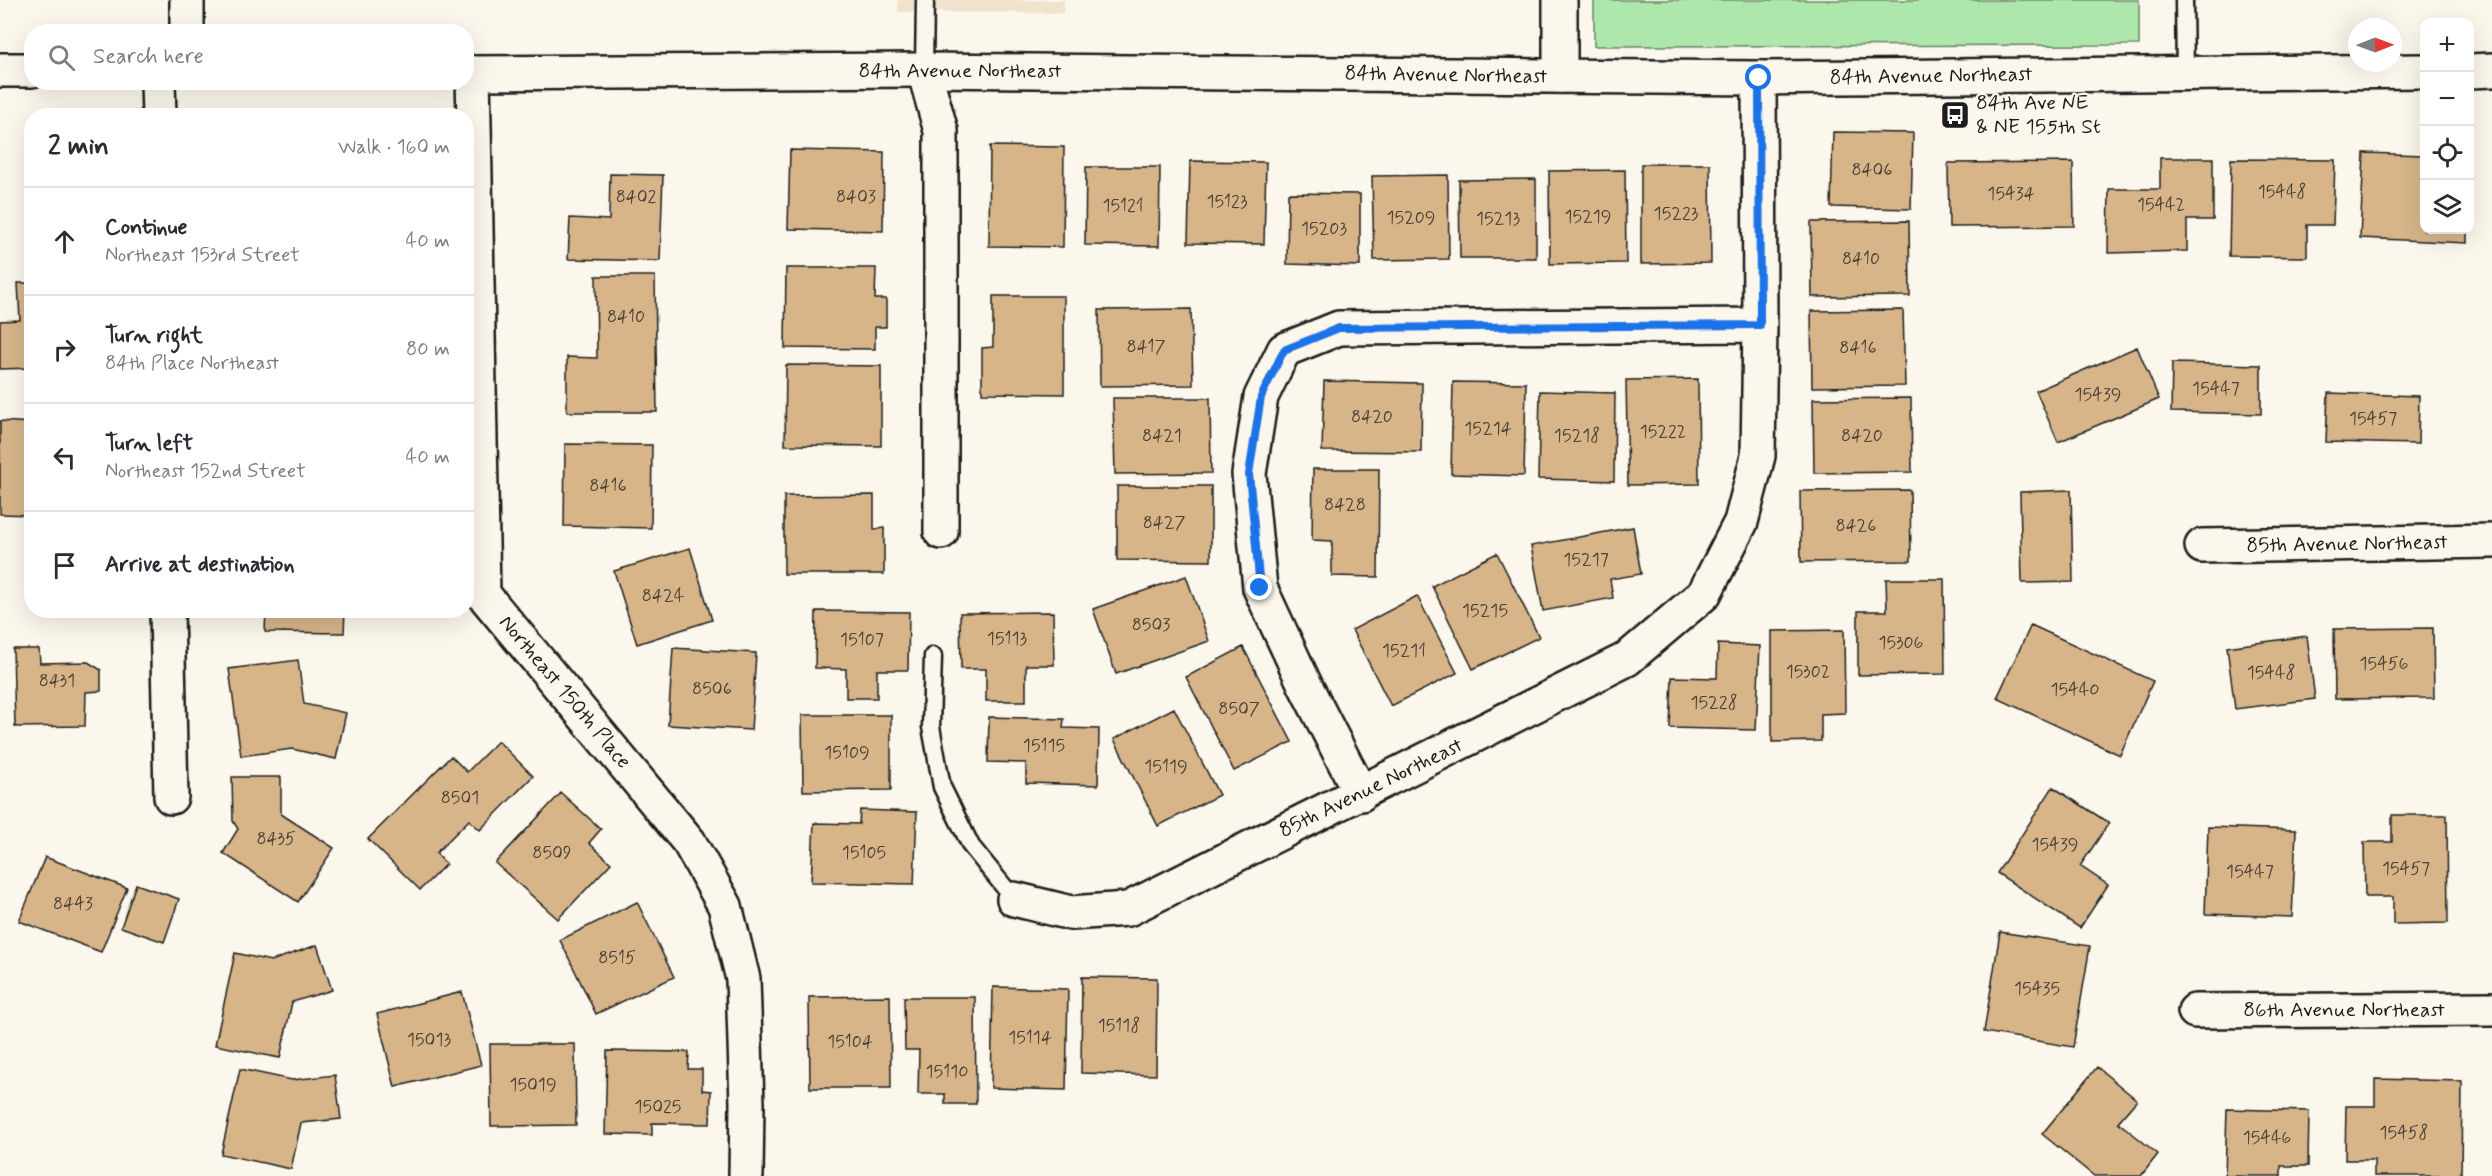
<!DOCTYPE html>
<meta charset="utf-8">
<style>
body{margin:0;font-family:Mynerve,sans-serif;background:#f7f7f7;color:#2b2b33}
.controls{position:absolute;right:18px;top:18px;display:grid;overflow:hidden;border-radius:12px;box-shadow:0 6px 24px #0002}
.controls button{width:54px;height:54px;display:grid;place-items:center;padding:0;border:0;border-bottom:2px solid #e1e1e2;background:#fff;color:#2b2b33;font:30px sans-serif}
.compass{position:absolute;left:2348px;top:18px;width:54px;height:54px;border-radius:50%;background:#fff;box-shadow:0 6px 24px #0002;rotate:89deg}
.stop{position:absolute;width:18px;height:18px;margin:-14px;border:4px solid #1a73e8;border-radius:50%;background:#fff}
.stop.end{background:#1a73e8;border-color:#fff;box-shadow:0 2px 6px #0008}
.list{margin:0;padding:0;list-style:none}
h2{display:flex;justify-content:space-between;align-items:center;height:78px;margin:0;padding:0 24px;font-size:26px}
h2 small{font-size:20px;font-weight:400;color:#7c7c81}
.list li{display:grid;grid-template-columns:39px 1fr auto;gap:18px;align-items:center;box-sizing:border-box;height:108px;padding:0 24px;border-top:2px solid #e1e1e2}
.list b{display:block;font-size:22px;white-space:nowrap}
.list p{margin:0;font-size:20px;white-space:nowrap;color:#7c7c81}
.list em{font-size:20px;font-style:normal;color:#7c7c81}
.icon{flex:none;width:33px;height:33px;fill:none;stroke:currentColor;stroke-width:2;stroke-linecap:round;stroke-linejoin:round}
.map{position:relative;flex:none;width:2492px;height:1176px;overflow:hidden}
.search{position:absolute;background:#fff;box-shadow:0 6px 24px #0002;left:24px;top:24px;width:450px;height:66px;display:flex;align-items:center;gap:15px;box-sizing:border-box;padding:0 21px;border-radius:24px;color:#7c7c81;font-size:22px}
.panel{position:absolute;background:#fff;box-shadow:0 6px 24px #0002;left:24px;top:108px;width:450px;height:510px;border-radius:24px}
.map>svg:first-child{display:block}
</style>
<div class="map">
<svg width="2492" height="1176" viewBox="0 0 2492 1176">
<rect width="100%" height="100%" fill="#fbf7ec"/>
<filter id="ink" filterUnits="userSpaceOnUse"><feTurbulence type="fractalNoise" baseFrequency=".0167" numOctaves="2"/><feDisplacementMap in="SourceGraphic" scale="12" xChannelSelector="R" yChannelSelector="G"/><feConvolveMatrix kernelMatrix="1 2 1 2 8 2 1 2 1" color-interpolation-filters="sRGB"/></filter>
<g filter="url(#ink)">
<path fill="#f0e3ce" d="M898,0H1064L1063,13L898,12Z"/>
<path fill="#aee7ab" stroke="#658264" stroke-width="1.5" d="M1594,0H2139V45L1594,46Z"/>
<path fill="#d7b589" stroke="#1c1c1c" stroke-width="1.5" d="M1833,132L1913,133L1911,209L1831,207Z
M990,146L1064,147L1063,247L989,246Z
M790,150L884,152L883,231L788,229Z
M2364,153L2424,155V230H2467V243L2360,238Z
M2160,158H2213V220H2187V251L2108,253L2109,189H2160Z
M2231,159L2335,160L2333,225H2307V257L2229,256Z
M1190,161L1266,162L1264,244L1188,243Z
M2073,162L2074,226L1949,227L1948,163Z
M1641,164H1710L1711,263L1641,264Z
M1086,167H1160L1159,246L1085,245Z
M1625,170L1626,263L1550,264L1549,171Z
M610,174L663,175L660,261L568,259L570,218L609,220Z
M1448,175L1449,259L1374,260L1372,176Z
M1536,179V258H1460L1459,180Z
M1288,193L1360,194V266L1287,264Z
M1909,221L1910,296L1812,297L1811,222Z
M786,268H876L875,299H886V327H875V349L785,348Z
M596,276H655L657,412H567V357L597,358Z
M18,283H32V368L0,369V321L20,320Z
M993,296H1064V394L982,393V348L993,347Z
M1191,309L1193,385L1100,386L1099,310Z
M1903,310L1905,386L1812,387L1811,311Z
M2137,347L2159,399L2058,442L2036,391Z
M2172,363L2261,365V414L2171,412Z
M786,365L881,366V446L785,445Z
M1698,379L1699,484L1628,485L1626,380Z
M1324,381L1422,383L1421,452L1322,451Z
M1453,382L1526,383L1524,476L1451,474Z
M1540,391L1615,393L1614,481L1538,479Z
M2328,393L2419,396L2418,444L2326,442Z
M1113,398H1210L1211,473L1115,474Z
M1911,398L1912,472L1814,473L1813,399Z
M0,421L32,423V515L0,514Z
M565,444L652,445L651,528L564,526Z
M1313,469H1379L1378,577L1332,576V541L1312,540Z
M1117,486H1211V561L1117,560Z
M1910,490L1911,561L1801,562L1800,491Z
M2071,490L2073,582L2022,583L2020,492Z
M874,495V529L884,528V574H784V496Z
M1633,527L1641,574L1610,579L1613,598L1543,611L1531,546Z
M690,548L712,620L637,644L614,571Z
M1497,553L1539,637L1473,669L1432,586Z
M1186,576L1209,641L1116,674L1093,609Z
M1886,579H1944L1945,674L1858,675V611H1887Z
M1417,596L1457,673L1391,706L1352,630Z
M266,610H345L344,633L265,632Z
M816,611L909,612L908,670H877V698H846V669L815,668Z
M1053,612L1054,665H1026V701H986V669H961L960,613Z
M2031,625L2153,681L2120,755L1997,698Z
M2433,628L2434,698L2335,699L2334,629Z
M1844,630L1845,713L1821,714V741L1772,742V631Z
M2307,636L2315,699L2235,709L2227,647Z
M1718,644L1760,646L1756,730L1670,728L1672,677L1717,678Z
M1243,647L1292,742L1234,771L1186,677Z
M673,648L756,653L751,730L668,725Z
M13,649H39L40,663L88,662L101,670V691L86,692L85,726L15,727Z
M298,660L304,704L346,713L336,759L292,749L241,756L229,669Z
M1174,708L1219,795L1158,826L1114,739Z
M802,715H891V790L803,791Z
M989,717L1064,719L1063,728L1099,729L1098,785L1026,783V763L988,762Z
M498,741L533,776L480,830L469,820L436,853L446,864L420,890L368,839L451,756L467,772Z
M232,777H281V814L334,848L298,902L223,853L238,829L233,821Z
M2053,787L2109,823L2080,866L2108,885L2080,928L1997,873Z
M561,793L601,829L589,843L611,863L558,919L495,863Z
M860,810L917,812L914,884L811,882L814,823L859,824Z
M2392,815H2447L2448,923L2393,924V897H2365L2364,842H2392Z
M2208,827L2296,830L2292,917L2205,914Z
M45,857L127,888L101,952L19,921Z
M136,884L179,899L164,942L121,927Z
M637,902L674,977L596,1014L560,940Z
M2000,932L2090,946L2073,1047L1984,1032Z
M317,945L332,990L292,1002L280,1058L215,1045L235,953L271,961Z
M1082,977L1157,978L1156,1075L1081,1073Z
M993,987L1068,989L1066,1090L991,1088Z
M462,992L481,1065L395,1087L377,1014Z
M890,996L891,1088H810L809,997Z
M904,997H975L976,1104H945V1094H918L919,1050H905Z
M490,1044H575L576,1125L491,1126Z
M607,1051L689,1052L688,1069H702V1090L711,1091L710,1124L652,1123V1135L605,1134Z
M2097,1067L2137,1100L2118,1122L2158,1154L2141,1176H2094L2042,1134Z
M240,1069L292,1080L335,1075L341,1119L301,1123L291,1169L221,1154Z
M2375,1079L2462,1081L2461,1176H2374V1160H2345L2346,1106H2375Z
M2227,1109L2309,1111L2308,1166H2281V1176H2225Z"/>
<g fill="none" stroke-linecap="round" stroke-linejoin="round">
<g stroke="#1c1c1c" stroke-width="21">
<path id="service" d="M2184,0L2185,74
M924,70L925,0
M933,656L931,727L942,787L971,846L1014,899"/>
</g>
<g stroke="#1c1c1c" stroke-width="38">
<path id="minor" d="M187,0V32
M924,70L941,131V532
M473,73L483,594L689,842L725,906L743,979L747,1104L746,1176
M1560,76V0
M158,82L159,116
M2202,546L2492,541
M167,610L171,797
M1361,794L1306,687L1260,588L1249,474L1261,397L1284,350L1339,328L1760,325
M1014,899L1071,913L1128,909L1627,659L1704,594L1741,522L1758,456L1760,325L1759,78
M2195,1011L2492,1009"/>
</g>
<g stroke="#1c1c1c" stroke-width="38">
<path id="tertiary" d="M0,70H32
M2470,71L2492,70
M466,73L924,70L1759,78L2424,71"/>
</g>
<use href="#service" stroke="#fbf7ec" stroke-width="16"/>
<use href="#minor" stroke="#fbf7ec" stroke-width="33"/>
<use href="#tertiary" stroke="#fbf7ec" stroke-width="33"/>
</g>
</g>
<g fill="none" stroke-linecap="round" stroke-linejoin="round" filter="url(#ink)">
<path stroke="#1a73e8" stroke-width="8" d="M1260,588L1249,474L1261,397L1284,350L1339,328L1760,325L1759,78"/>
</g>
<defs>
<g id="bus-square" transform="scale(1.5)"><rect x="-9" y="-9" width="18" height="18" rx="4" fill="#1c1c1c" stroke="#fbf7ec"/><path d="M-5-6H5V4H4V6H2V4H-2V6H-4V4H-5ZM-3.5-4V0h7V-4ZM-3.5 1.2v1.5H-2V1.2ZM2 1.2v1.5H3.5V1.2Z" fill="#fff"/></g>
</defs>
<g fill-rule="evenodd">
<use href="#bus-square" x="1955" y="115"/>
</g>
<g text-anchor="middle" dominant-baseline="central" stroke-width="4.5" stroke-linejoin="round" paint-order="stroke">
<g font-size="18" fill="#4b4237">
<text x="1872" y="170">8406</text>
<text x="2282" y="192">15448</text>
<text x="2011" y="194">15434</text>
<text x="636" y="197">8402</text>
<text x="856" y="197">8403</text>
<text x="1227" y="202">15123</text>
<text x="2161" y="205">15442</text>
<text x="1123" y="206">15121</text>
<text x="1676" y="214">15223</text>
<text x="1588" y="217">15219</text>
<text x="1411" y="218">15209</text>
<text x="1498" y="219">15213</text>
<text x="1324" y="229">15203</text>
<text x="1861" y="259">8410</text>
<text x="626" y="317">8410</text>
<text x="1146" y="347">8417</text>
<text x="1858" y="348">8416</text>
<text x="2216" y="389">15447</text>
<text x="2098" y="395">15439</text>
<text x="1372" y="417">8420</text>
<text x="2373" y="419">15457</text>
<text x="1488" y="429">15214</text>
<text x="1663" y="432">15222</text>
<text x="1162" y="436">8421</text>
<text x="1577" y="436">15218</text>
<text x="1862" y="436">8420</text>
<text x="608" y="486">8416</text>
<text x="1345" y="505">8428</text>
<text x="1164" y="523">8427</text>
<text x="1856" y="526">8426</text>
<text x="1586" y="560">15217</text>
<text x="663" y="596">8424</text>
<text x="1485" y="611">15215</text>
<text x="1151" y="625">8503</text>
<text x="1007" y="639">15113</text>
<text x="862" y="640">15107</text>
<text x="1901" y="643">15306</text>
<text x="1404" y="651">15211</text>
<text x="2384" y="664">15456</text>
<text x="1808" y="672">15302</text>
<text x="2271" y="673">15448</text>
<text x="57" y="681">8431</text>
<text x="712" y="689">8506</text>
<text x="2075" y="690">15440</text>
<text x="1714" y="703">15228</text>
<text x="1239" y="709">8507</text>
<text x="1044" y="746">15115</text>
<text x="847" y="753">15109</text>
<text x="1166" y="767">15119</text>
<text x="460" y="798">8501</text>
<text x="276" y="839">8435</text>
<text x="2055" y="845">15439</text>
<text x="552" y="853">8509</text>
<text x="864" y="853">15105</text>
<text x="2406" y="869">15457</text>
<text x="2250" y="872">15447</text>
<text x="73" y="904">8443</text>
<text x="617" y="958">8515</text>
<text x="2037" y="989">15435</text>
<text x="1119" y="1026">15118</text>
<text x="1030" y="1038">15114</text>
<text x="429" y="1040">15013</text>
<text x="850" y="1042">15104</text>
<text x="947" y="1072">15110</text>
<text x="533" y="1085">15019</text>
<text x="658" y="1107">15025</text>
<text x="2404" y="1133">15458</text>
<text x="2267" y="1138">15446</text>
</g>
<g font-size="21" fill="#1c1c1c" stroke="#fbf7ec">
<text x="960" y="71">84th Avenue Northeast</text>
<text transform="translate(1446 75) rotate(1)">84th Avenue Northeast</text>
<text transform="translate(1931 76) rotate(-1)">84th Avenue Northeast</text>
<text transform="translate(2347 544) rotate(-1)">85th Avenue Northeast</text>
<text transform="translate(565 692) rotate(50)">Northeast 150th Place</text>
<text transform="translate(1371 788) rotate(-26)">85th Avenue Northeast</text>
<text x="2344" y="1010">86th Avenue Northeast</text>
</g>
<g font-size="21" fill="#1c1c1c" stroke="#fbf7ec" text-anchor="start">
<text x="1976" y="103">84th Ave NE<tspan x="1976" dy="24">&amp; NE 155th St</tspan></text>
</g>
</g>
</svg>
<div class="controls">
<button>+</button>
<button>−</button>
<button><svg class="icon" aria-label="locate" viewBox="0 0 24 24"><circle cx="12" cy="12" r="6"/><path d="M12 2v4M12 18v4M2 12h4M18 12h4"/></svg></button>
<button><svg class="icon" aria-label="layers" viewBox="0 0 24 24"><path d="M12 4l9 5-9 5-9-5zM3 14l9 5 9-5"/></svg></button>
</div>
<svg class="compass" viewBox="-18 -18 36 36"><path d="M0-13l5 13h-10z" fill="#e53935"/><path d="M0 13l5-13h-10z" fill="#7c7c81"/></svg>
<div class="stop" style="left:1759px;top:78px"></div>
<div class="stop end" style="left:1260px;top:588px"></div>
<div class="search"><svg class="icon" aria-label="search" viewBox="0 0 24 24"><circle cx="10" cy="10" r="6"/><path d="M15 15l6 6"/></svg>Search here</div>
<section class="panel">
<h2>2 min<small>Walk · 160 m</small></h2>
<ul class="list">
<li><svg class="icon" aria-label="ahead" viewBox="0 0 24 24"><path d="M12 20V5M6 11l6-6 6 6"/></svg><div><b>Continue</b><p>Northeast 153rd Street</p></div><em>40 m</em></li>
<li><svg class="icon" aria-label="right" viewBox="0 0 24 24"><path d="M7 20v-9h11M14 6l5 5-5 5"/></svg><div><b>Turn right</b><p>84th Place Northeast</p></div><em>80 m</em></li>
<li><svg class="icon" aria-label="left" viewBox="0 0 24 24"><path d="M17 20v-9H6M10 6l-5 5 5 5"/></svg><div><b>Turn left</b><p>Northeast 152nd Street</p></div><em>40 m</em></li>
<li><svg class="icon" aria-label="arrive" viewBox="0 0 24 24"><path d="M6 21V4h12l-3 4 3 4H6"/></svg><div><b>Arrive at destination</b></div></li>
</ul>
</section>
</div>
